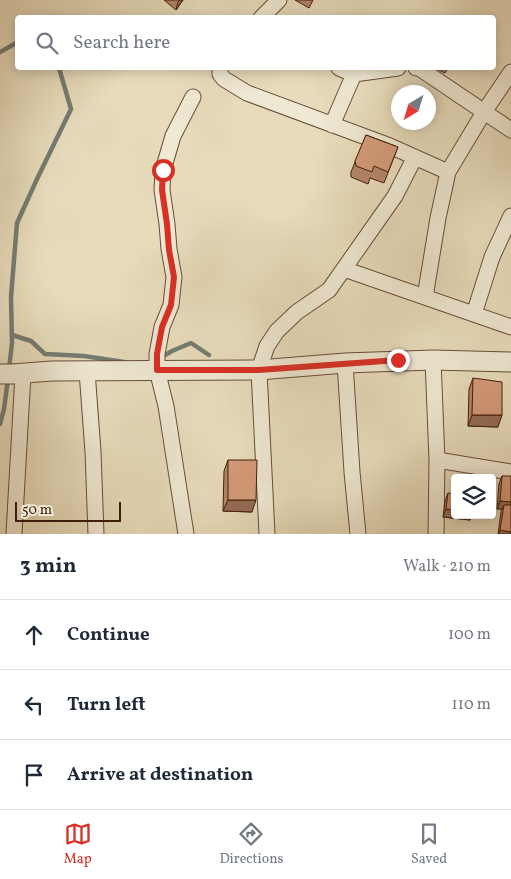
<!DOCTYPE html>
<meta charset="utf-8">
<style>
body{margin:0;font-family:Vollkorn,serif;background:#f6f6f7;color:#1f2937}
.controls{position:absolute;right:15px;bottom:15px;display:grid;overflow:hidden;border-radius:5px;box-shadow:0 2px 12px #0003}
.controls button{width:45px;height:45px;display:grid;place-items:center;padding:0;border:0;border-bottom:1px solid #e0e1e3;background:#fff;color:#1f2937;font:25px sans-serif}
.compass{position:absolute;left:391px;top:85px;width:45px;height:45px;border-radius:50%;background:#fff;box-shadow:0 2px 12px #0003;rotate:218deg}
.scale{position:absolute;left:15px;bottom:12px;width:106px;box-sizing:border-box;padding-left:5px;border:2px solid #401e0c;border-top:0;font-size:14px;line-height:18px;white-space:nowrap;color:#401e0c;-webkit-text-stroke:4px #efe8d3;paint-order:stroke}
.stop{position:absolute;width:15px;height:15px;margin:-11px;border:4px solid #d93025;border-radius:50%;background:#fff}
.stop.end{background:#d93025;border-color:#fff;box-shadow:0 1px 5px #0008}
.list{margin:0;padding:0;list-style:none}
h2{display:flex;justify-content:space-between;align-items:center;height:65px;margin:0;padding:0 20px;font-size:21px}
h2 small{font-size:16px;font-weight:400;color:#747a83}
.list li{display:grid;grid-template-columns:32px 1fr auto;gap:15px;align-items:center;box-sizing:border-box;height:70px;padding:0 20px;border-top:1px solid #e0e1e3}
.list b{display:block;font-size:19px;white-space:nowrap}
.list em{font-size:16px;font-style:normal;color:#747a83}
.icon{flex:none;width:28px;height:28px;fill:none;stroke:currentColor;stroke-width:2;stroke-linecap:round;stroke-linejoin:round}
.map{position:relative;flex:none;width:511px;height:534px;overflow:hidden}
.search{position:absolute;background:#fff;box-shadow:0 2px 12px #0003;left:15px;right:15px;top:15px;height:55px;display:flex;align-items:center;gap:12px;box-sizing:border-box;padding:0 18px;border-radius:5px;color:#747a83;font-size:19px}
.sheet{height:275px;background:#fff}
nav{display:flex;justify-content:space-around;align-items:center;box-sizing:border-box;height:70px;border-top:1px solid #e0e1e3;background:#fff;font-size:14px;color:#747a83}
nav a{display:grid;justify-items:center;gap:2px}
nav .on{color:#d93025}
.map>svg:first-child{display:block}
</style>
<div class="map">
<svg width="511" height="534" viewBox="0 0 511 534">
<rect width="100%" height="100%" fill="#e7dbbb"/>
<filter id="stains"><feTurbulence type="fractalNoise" baseFrequency=".004" numOctaves="4"/><feColorMatrix values="0 0 0 0 .2 0 0 0 0 .09 0 0 0 0 .02 0 0 0 .5 -.17"/></filter>
<radialGradient id="worn" r=".72"><stop offset=".6" stop-color="#630" stop-opacity="0"/><stop offset="1" stop-color="#630" stop-opacity=".3"/></radialGradient>
<g fill="none" stroke-linecap="round" stroke-linejoin="round">
<path stroke="#747c72" stroke-width="4.5" d="M0,52L18,42
M12,335L31,341L45,354L84,356L124,362
M160,358L172,351L191,343L209,355
M9,369L12,343L11,297L17,223L37,179L71,109L59,68
M0,424L4,409L8,379"/>
<g stroke="#6a4d38" stroke-width="17">
<path id="minor" d="M261,18L279,0
M220,68V74L224,79L247,93L390,146L448,172
M339,68L354,74L398,68
M416,68H419L511,130
M332,125L354,74
M344,269L511,327
M425,297L438,218L448,172L484,112L511,72
M474,314L492,257L511,216
M433,360L437,460L436,534
M345,363L352,472L358,534
M87,371L93,452L96,534
M437,460L511,472
M14,534L23,374
M186,534L166,406L157,370V354L162,327L171,305L174,277L169,249L167,224L162,190L163,170L173,136L193,97
M267,534L259,370L267,346L277,331L297,312L329,290L395,196L415,157"/>
</g>
<g stroke="#6a4d38" stroke-width="21">
<path id="tertiary" d="M0,374H12L52,371L259,370L345,363L433,360L511,362"/>
</g>
<use href="#minor" stroke="#efe8d3" stroke-width="15"/>
<use href="#tertiary" stroke="#efe8d3" stroke-width="19"/>
</g>
<path fill="#b58468" stroke="#401e0c" d="M164,0H183L176,10Z
M295,0H313L309,8Z
M435,68H448L445,73Z
M366,135L398,147L384,183L370,178L368,184L351,177V172Z
M473,378L498,427L468,426L469,389Z
M228,460L252,512L223,511L224,471Z
M502,476L511,534H498L501,512L502,509H497L499,484Z
M448,493L455,515H472L470,520L443,517L445,501Z"/>
<path fill="#946c55" stroke="#401e0c" d="M180,0H183L176,10L178,2Z
M472,415H502L498,427L468,426Z
M228,500H256L252,512L223,511Z
M500,501L511,502V510L504,505L502,509H497Z
M446,509L455,510V515H472L470,520L443,517Z
M500,530L511,532V534H499Z"/>
<path fill="#d39a79" stroke="#401e0c" d="M366,135L398,147L388,172L374,166L372,172L356,166L355,161Z
M473,378L502,382V415H472Z
M228,460H257L256,500H228Z
M502,476H511V502L500,501Z
M448,493L455,494V510L446,509Z
M504,505H511V532L500,530Z"/>
<g fill="none" stroke-linecap="round" stroke-linejoin="round">
<path stroke="#d93025" stroke-width="6" d="M163,170L162,190L167,224L169,250L174,277L171,305L162,327L157,354V370H259L398,360"/>
</g>
<rect width="100%" height="100%" filter="url(#stains)"/>
<rect width="100%" height="100%" fill="url(#worn)"/>
</svg>
<div class="controls">
<button><svg class="icon" aria-label="layers" viewBox="0 0 24 24"><path d="M12 4l9 5-9 5-9-5zM3 14l9 5 9-5"/></svg></button>
</div>
<svg class="compass" viewBox="-18 -18 36 36"><path d="M0-13l5 13h-10z" fill="#e53935"/><path d="M0 13l5-13h-10z" fill="#747a83"/></svg>
<div class="scale">50 m</div>
<div class="stop" style="left:163px;top:170px"></div>
<div class="stop end" style="left:398px;top:360px"></div>
<div class="search"><svg class="icon" aria-label="search" viewBox="0 0 24 24"><circle cx="10" cy="10" r="6"/><path d="M15 15l6 6"/></svg>Search here</div>
</div>
<section class="sheet">
<h2>3 min<small>Walk · 210 m</small></h2>
<ul class="list">
<li><svg class="icon" aria-label="ahead" viewBox="0 0 24 24"><path d="M12 20V5M6 11l6-6 6 6"/></svg><div><b>Continue</b></div><em>100 m</em></li>
<li><svg class="icon" aria-label="left" viewBox="0 0 24 24"><path d="M17 20v-9H6M10 6l-5 5 5 5"/></svg><div><b>Turn left</b></div><em>110 m</em></li>
<li><svg class="icon" aria-label="arrive" viewBox="0 0 24 24"><path d="M6 21V4h12l-3 4 3 4H6"/></svg><div><b>Arrive at destination</b></div></li>
</ul>
</section>
<nav>
<a class="on"><svg class="icon" aria-label="map" viewBox="0 0 24 24"><path d="M3 6l6-2 6 2 6-2v14l-6 2-6-2-6 2zM9 4v14M15 6v14"/></svg>Map</a>
<a><svg class="icon" aria-label="directions" viewBox="0 0 24 24"><path d="M12 3l9 9-9 9-9-9zM9 14v-3h6M13 9l2 2-2 2"/></svg>Directions</a>
<a><svg class="icon" aria-label="saved" viewBox="0 0 24 24"><path d="M7 4h10v16l-5-4-5 4z"/></svg>Saved</a>
</nav>
